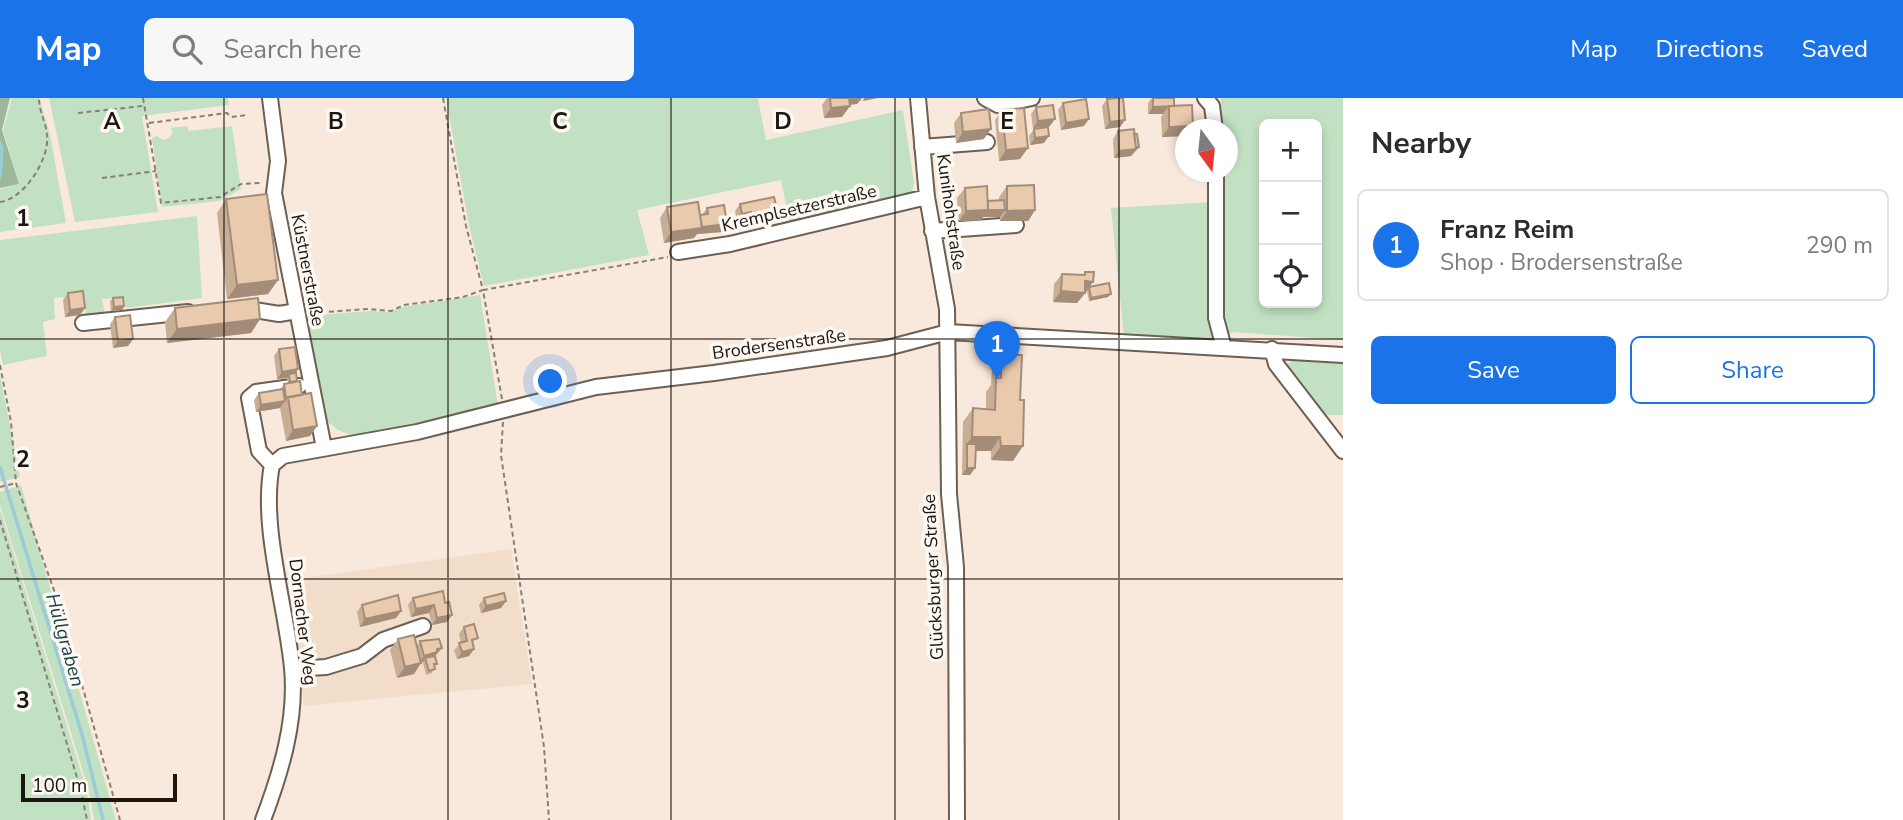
<!DOCTYPE html>
<meta charset="utf-8">
<style>
body{margin:0;font-family:"Nunito Sans",sans-serif;background:#f7f7f7;color:#2b2b33}
.controls{position:absolute;right:21px;top:21px;display:grid;overflow:hidden;border-radius:10px;box-shadow:0 4px 10px #0003}
.controls button{width:63px;height:63px;display:grid;place-items:center;padding:0;border:0;border-bottom:2px solid #e1e1e2;background:#fff;color:#2b2b33;font:35px sans-serif}
.compass{position:absolute;left:1175px;top:21px;width:63px;height:63px;border-radius:50%;background:#fff;box-shadow:0 4px 10px #0003;rotate:165deg}
.scale{position:absolute;left:21px;bottom:18px;width:156px;box-sizing:border-box;padding-left:7px;border:4px solid #1b1612;border-top:0;font-size:19px;line-height:24px;white-space:nowrap;color:#1b1612;-webkit-text-stroke:5px #fef8f3;paint-order:stroke}
.you{position:absolute;left:551px;top:284px;width:24px;height:24px;margin:-18px;border:5px solid #fff;border-radius:50%;background:#1a73e8;box-shadow:0 0 0 10px #1a73e833}
.badge{display:grid;place-items:center;width:46px;height:46px;border-radius:50%;background:#1a73e8;color:#fff;font-size:23px;font-weight:700}
.pin{position:absolute;translate:-50% -58px;filter:drop-shadow(0 2px 4px #0008)}
.pin::after{content:'';position:absolute;top:37px;width:24px;height:21px;background:inherit;clip-path:polygon(0 0,100% 0,50% 100%)}
.list{margin:0;padding:0;list-style:none}
h2{display:flex;justify-content:space-between;align-items:center;height:91px;margin:0;padding:0 28px;font-size:30px}
h2 small{font-size:23px;font-weight:400;color:#7c7c81}
.list li{display:grid;grid-template-columns:46px 1fr auto;gap:21px;align-items:center;box-sizing:border-box;height:112px;margin:0 14px 14px;padding:0 14px;border:2px solid #e1e1e2;border-radius:10px}
.list b{display:block;font-size:26px;white-space:nowrap}
.list p{margin:0;font-size:23px;white-space:nowrap;color:#7c7c81}
.list em{font-size:23px;font-style:normal;color:#7c7c81}
.actions{display:flex;gap:14px;padding:21px 28px}
.actions a{flex:1;padding:16px 0;border:2px solid #1a73e8;border-radius:10px;text-align:center;font-size:24px;color:#1a73e8}
.actions .main{background:#1a73e8;color:#fff}
.icon{flex:none;width:38px;height:38px;fill:none;stroke:currentColor;stroke-width:2;stroke-linecap:round;stroke-linejoin:round}
.map{position:relative;flex:none;width:1343px;height:722px;overflow:hidden}
header{display:flex;align-items:center;gap:42px;box-sizing:border-box;height:98px;padding:0 35px;background:#1a73e8;color:#fff}
header strong{font-size:33px}
nav{display:flex;gap:38px;margin-inline-start:auto;font-size:24px}
.search{width:490px;height:63px;background:#f7f7f7;display:flex;align-items:center;gap:18px;box-sizing:border-box;padding:0 24px;border-radius:10px;color:#7c7c81;font-size:26px}
main{display:flex}
aside{flex:1;background:#fff}
.map>svg:first-child{display:block}
</style>
<header>
<strong>Map</strong>
<div class="search"><svg class="icon" aria-label="search" viewBox="0 0 24 24"><circle cx="10" cy="10" r="6"/><path d="M15 15l6 6"/></svg>Search here</div>
<nav><a>Map</a><a>Directions</a><a>Saved</a></nav>
</header>
<main>
<div class="map">
<svg width="1343" height="722" viewBox="0 0 1343 722">
<rect width="100%" height="100%" fill="#f8e9dc"/>
<path fill="#f2ddcb" d="M511,451L532,586L304,608L290,482Z"/>
<path fill="#c2e1c2" fill-rule="evenodd" d="M12,0H39L50,36L66,125L0,134V91L19,86L3,32Z
M49,0H228L229,7L142,18L158,114L75,124Z
M446,0H758L766,42L903,12L914,85L911,97L794,125L789,122L781,82L637,112L649,157L484,188L469,127Z
M1221,0H1343V242L1232,234L1228,237L1222,230L1220,74H1227V32L1220,31ZM1264,26H1317V205H1264Z
M187,28L189,33L232,28L241,91L219,103L162,109L152,40L157,38L163,42L169,40L173,34L170,30Z
M1211,104L1213,239L1207,245L1124,239L1111,110Z
M197,118L202,200L126,210L124,199L102,201L105,216L87,220L82,198L54,200L55,221L43,224L47,258L3,267L0,251V142Z
M480,197L498,308L422,328L354,338L338,332L325,322L304,218L370,213L390,214L403,209Z
M1293,261L1343,264V317H1324L1285,270Z
M0,277L20,379L0,384Z
M21,387L116,722H94L89,693L0,407V394Z
M0,411L87,693L91,722H0Z"/>
<path fill="#9bb89b" d="M0,0H10L2,32L19,86L0,90Z"/>
<g fill="none" stroke-linecap="round" stroke-linejoin="round">
<path stroke="#9ccbd8" stroke-width="3.5" d="M0,44L2,51L0,80
M0,369L83,640L103,722"/>
<g stroke="#6c5f54" stroke-width="18">
<path id="minor" d="M270,0L278,63L274,95L324,350
M918,0L927,99L947,211L949,396L956,469L957,722
M985,0L998,7L1032,0
M1205,0L1212,8L1215,32
M922,49L987,44
M1216,74V220L1224,250
M932,133L1016,127
M678,154L730,146L927,99
M243,210L279,216L297,213
M83,225L188,214
M1272,251L1276,266L1343,353
M272,367L259,353L249,300L256,294L299,288
M292,571L326,569L362,558L383,542L423,528
M263,722C281,674 297,622 292,570C286,507 260,428 272,367L283,358L417,334L596,289L714,275L887,250L948,234L1343,257"/>
</g>
<path stroke="#897f77" stroke-width="2" stroke-dasharray="5 3.5" stroke-linecap="butt" d="M143,0L161,105L220,99L241,86L262,85
M78,15L143,8
M149,25L227,15L231,19L248,17
M102,80L156,73
M0,104C24,101 50,61 47,37C46,24 39,14 39,0
M312,215L367,211L391,213L404,207L463,199L483,192L466,128L443,0
M0,267L11,324L16,385L61,512L120,722
M502,301L483,192L668,159
M503,324L501,357L544,649L549,722
M0,389L16,385
M0,422L81,693L87,722"/>
<use href="#minor" stroke="#fff" stroke-width="14"/>
</g>
<path fill="#c8ae95" d="M827,0H862L857,6L850,7L842,19L824,20L822,7Z
M1152,0H1174V8L1185,38L1162,39L1161,19L1163,16H1148V5Z
M1107,1L1125,22L1120,29L1105,31L1102,8Z
M1063,5L1084,28L1061,32L1058,12Z
M1036,9L1050,28L1033,30L1031,16Z
M1002,12L1020,61L999,63L995,22Z
M961,15L984,41L956,45L954,25Z
M1034,31L1044,45L1030,47L1029,38Z
M1118,33L1134,36L1139,49L1131,58L1114,60L1113,41Z
M1007,88L1035,112L1028,123H1000V119H983L981,122L959,123L957,100L965,90L988,103L999,102V99Z
M226,101L278,182L268,196L227,201L217,115Z
M740,106L772,119L747,125L746,121L737,123L735,113Z
M667,109L700,117H702L707,110L722,134L697,136L694,140L664,145L660,120Z
M1085,174L1089,189L1108,199L1089,203L1087,193L1077,205L1053,204L1054,186L1062,176L1083,177Z
M68,195L80,217L65,219L63,202Z
M113,200L124,208L122,212L111,213L110,203Z
M175,210L260,221L251,235L167,245L165,224Z
M115,219L133,241L128,248L113,250L110,226Z
M279,251L298,271L296,275L297,283L317,328L310,338L286,343L280,310L282,307L280,310L256,314L254,302L259,295L280,292L284,286L288,285L287,280L277,281L274,258Z
M1001,257L1013,363L991,362V353H976L975,370L970,377H962L963,324L973,310L986,311V294L991,287L992,272Z
M443,493L447,524L432,527L429,515L411,519L408,507L413,500Z
M484,500L506,503L501,510L481,515L479,507Z
M362,507L401,513L396,520L360,529L357,514Z
M464,529L473,547L474,551L469,558L457,561L454,552L461,545L459,536Z
M398,541L417,547L420,543L442,550L435,558L434,569L432,575L426,577L423,564H421L414,576L397,580L390,552Z"/>
<path fill="#a38d79" d="M846,0H862L857,6L841,7Z
M864,0H878L863,3Z
M850,8L842,19L824,20L831,10Z
M1153,9H1168L1163,16H1148Z
M1055,21L1050,28L1033,30L1038,23Z
M1089,21L1084,28L1061,32L1066,25Z
M1125,22L1120,29L1105,31L1110,24Z
M1193,28L1190,32H1186L1185,38L1162,39L1169,29Z
M991,31L984,41L956,45L963,34Z
M1049,38L1044,45L1030,47L1035,40Z
M1139,49L1131,58L1114,60L1119,53Z
M1028,50L1020,61L999,63L1006,52Z
M777,112L772,119L747,125L752,118Z
M1005,112L1000,119H983L981,122L959,123L966,113Z
M1035,112L1028,123H1000L1007,113Z
M751,114L746,121L737,123L742,116Z
M727,126L722,134L697,136L694,140L664,145L671,134Z
M278,182L268,196L227,201L237,187Z
M1085,183L1093,184L1086,194H1078Z
M1061,193L1085,195L1077,205L1053,204Z
M1111,196L1108,199L1089,203L1091,200Z
M124,208L122,212L111,213L114,209Z
M85,210L80,217L65,219L70,212Z
M260,221L251,235L167,245L177,231Z
M133,241L128,248L113,250L118,243Z
M298,271L293,279L289,276L287,280L277,281L282,274Z
M286,300H287L280,310L256,314L261,307L284,303Z
M317,328L310,338L286,343L293,332Z
M972,339H1000L991,353H967V346Z
M1001,348H1023L1013,363L991,362Z
M967,370H975L970,377H962Z
M506,503L501,510L481,515L486,508Z
M434,507L429,515L411,519L416,511Z
M401,513L396,520L360,529L365,521Z
M452,517L447,524L432,527L437,520Z
M442,550L436,557L425,560L423,564L419,565L424,558Z
M474,551L469,558L457,561L462,554Z
M421,565L414,576L397,580L405,569Z"/>
<path fill="#e9caad" stroke="#a38d79" stroke-width="2" d="M830,0H849L850,8L831,10Z
M1117,0H1123L1125,22L1110,24L1107,1Z
M1153,0H1174V8L1153,9Z
M1086,1L1089,21L1066,25L1063,5Z
M1053,7L1055,21L1038,23L1036,9Z
M1192,7L1193,28L1169,29V8Z
M1024,10L1028,50L1006,52L1002,12Z
M989,11L991,31L963,34L961,15Z
M1048,29L1049,38L1035,40L1034,31Z
M1134,31L1136,51L1119,53L1118,33Z
M1134,36H1137L1139,49L1136,50Z
M1034,87L1035,112L1007,113V88Z
M987,88L988,112L966,113L965,90Z
M267,96L278,182L237,187L226,101Z
M774,99L777,112L752,118L751,114L742,116L740,106Z
M1004,102L1005,112H985H988V103Z
M698,104L702,130L671,134L667,109Z
M724,107L727,126L702,129L700,117L708,116L707,110Z
M1085,174H1094L1093,184L1085,183V195L1061,193L1062,176L1085,177Z
M1109,185L1111,196L1091,200L1089,189Z
M83,193L85,210L70,212L68,195Z
M123,199L124,208L114,209L113,200Z
M258,200L260,221L177,231L175,210Z
M130,217L133,241L118,243L115,219Z
M295,249L298,271L282,274L279,251Z
M1001,257H1022L1020,302H1024L1023,348H1001L1000,339H972L973,310L995,312L996,280H1001Z
M296,275L297,283L290,284L289,276Z
M300,283L302,297L286,300L284,286Z
M283,291L285,303L261,307L259,295Z
M311,295L317,328L293,332L288,299Z
M967,346H976L975,370H967Z
M443,493L445,505L449,504L452,517L437,520L434,507L416,511L413,500Z
M504,495L506,503L486,508L484,500Z
M398,497L401,513L365,521L362,507Z
M474,526L478,540L472,542L474,551L462,554L459,545L467,543L464,529Z
M414,537L421,565L405,569L398,541Z
M439,541L442,550L437,551V554L424,558L420,543Z
M435,558L437,566H434L435,571L429,573L425,560Z"/>
<path fill="none" stroke="#1b1612" stroke-width="2" stroke-opacity="0.55" d="M224,0V722M448,0V722M671,0V722M895,0V722M1119,0V722M0,241H1343M0,481H1343"/>
<g text-anchor="middle" dominant-baseline="central" stroke-width="7" stroke-linejoin="round" paint-order="stroke">
<g font-size="18" fill="#1b1612" stroke="#fef8f3">
<text transform="translate(799 110) rotate(-13)">Kremplsetzerstraße</text>
<text transform="translate(951 114) rotate(82)">Kunihohstraße</text>
<text transform="translate(308 172) rotate(79)">Küstnerstraße</text>
<text transform="translate(779 246) rotate(-8)">Brodersenstraße</text>
<text transform="translate(933 479) rotate(-93)">Glücksburger Straße</text>
<text transform="translate(303 524) rotate(83)">Dornacher Weg</text>
</g>
<g font-size="19" font-style="italic" fill="#18424c" stroke="#fef8f3">
<text transform="translate(65 542) rotate(74)">Hüllgraben</text>
</g>
</g>
<g font-size="23" text-anchor="middle" font-weight="bold" fill="#1b1612" stroke="#fef8f3" stroke-width="7" stroke-linejoin="round" paint-order="stroke">
<text x="112" y="31">A</text>
<text x="336" y="31">B</text>
<text x="560" y="31">C</text>
<text x="783" y="31">D</text>
<text x="1007" y="31">E</text>
<text x="23" y="128">1</text>
<text x="23" y="369">2</text>
<text x="23" y="610">3</text>
</g>
</svg>
<div class="controls">
<button>+</button>
<button>−</button>
<button><svg class="icon" aria-label="locate" viewBox="0 0 24 24"><circle cx="12" cy="12" r="6"/><path d="M12 2v4M12 18v4M2 12h4M18 12h4"/></svg></button>
</div>
<svg class="compass" viewBox="-18 -18 36 36"><path d="M0-13l5 13h-10z" fill="#e53935"/><path d="M0 13l5-13h-10z" fill="#7c7c81"/></svg>
<div class="scale">100 m</div>
<div class="you"></div>
<div class="pin badge" style="left:997px;top:281px">1</div>
</div>
<aside>
<h2>Nearby<small></small></h2>
<ul class="list">
<li><span class="badge">1</span><div><b>Franz Reim</b><p>Shop · Brodersenstraße</p></div><em>290 m</em></li>
</ul>
<div class="actions"><a class="main">Save</a><a>Share</a></div>
</aside>
</main>
